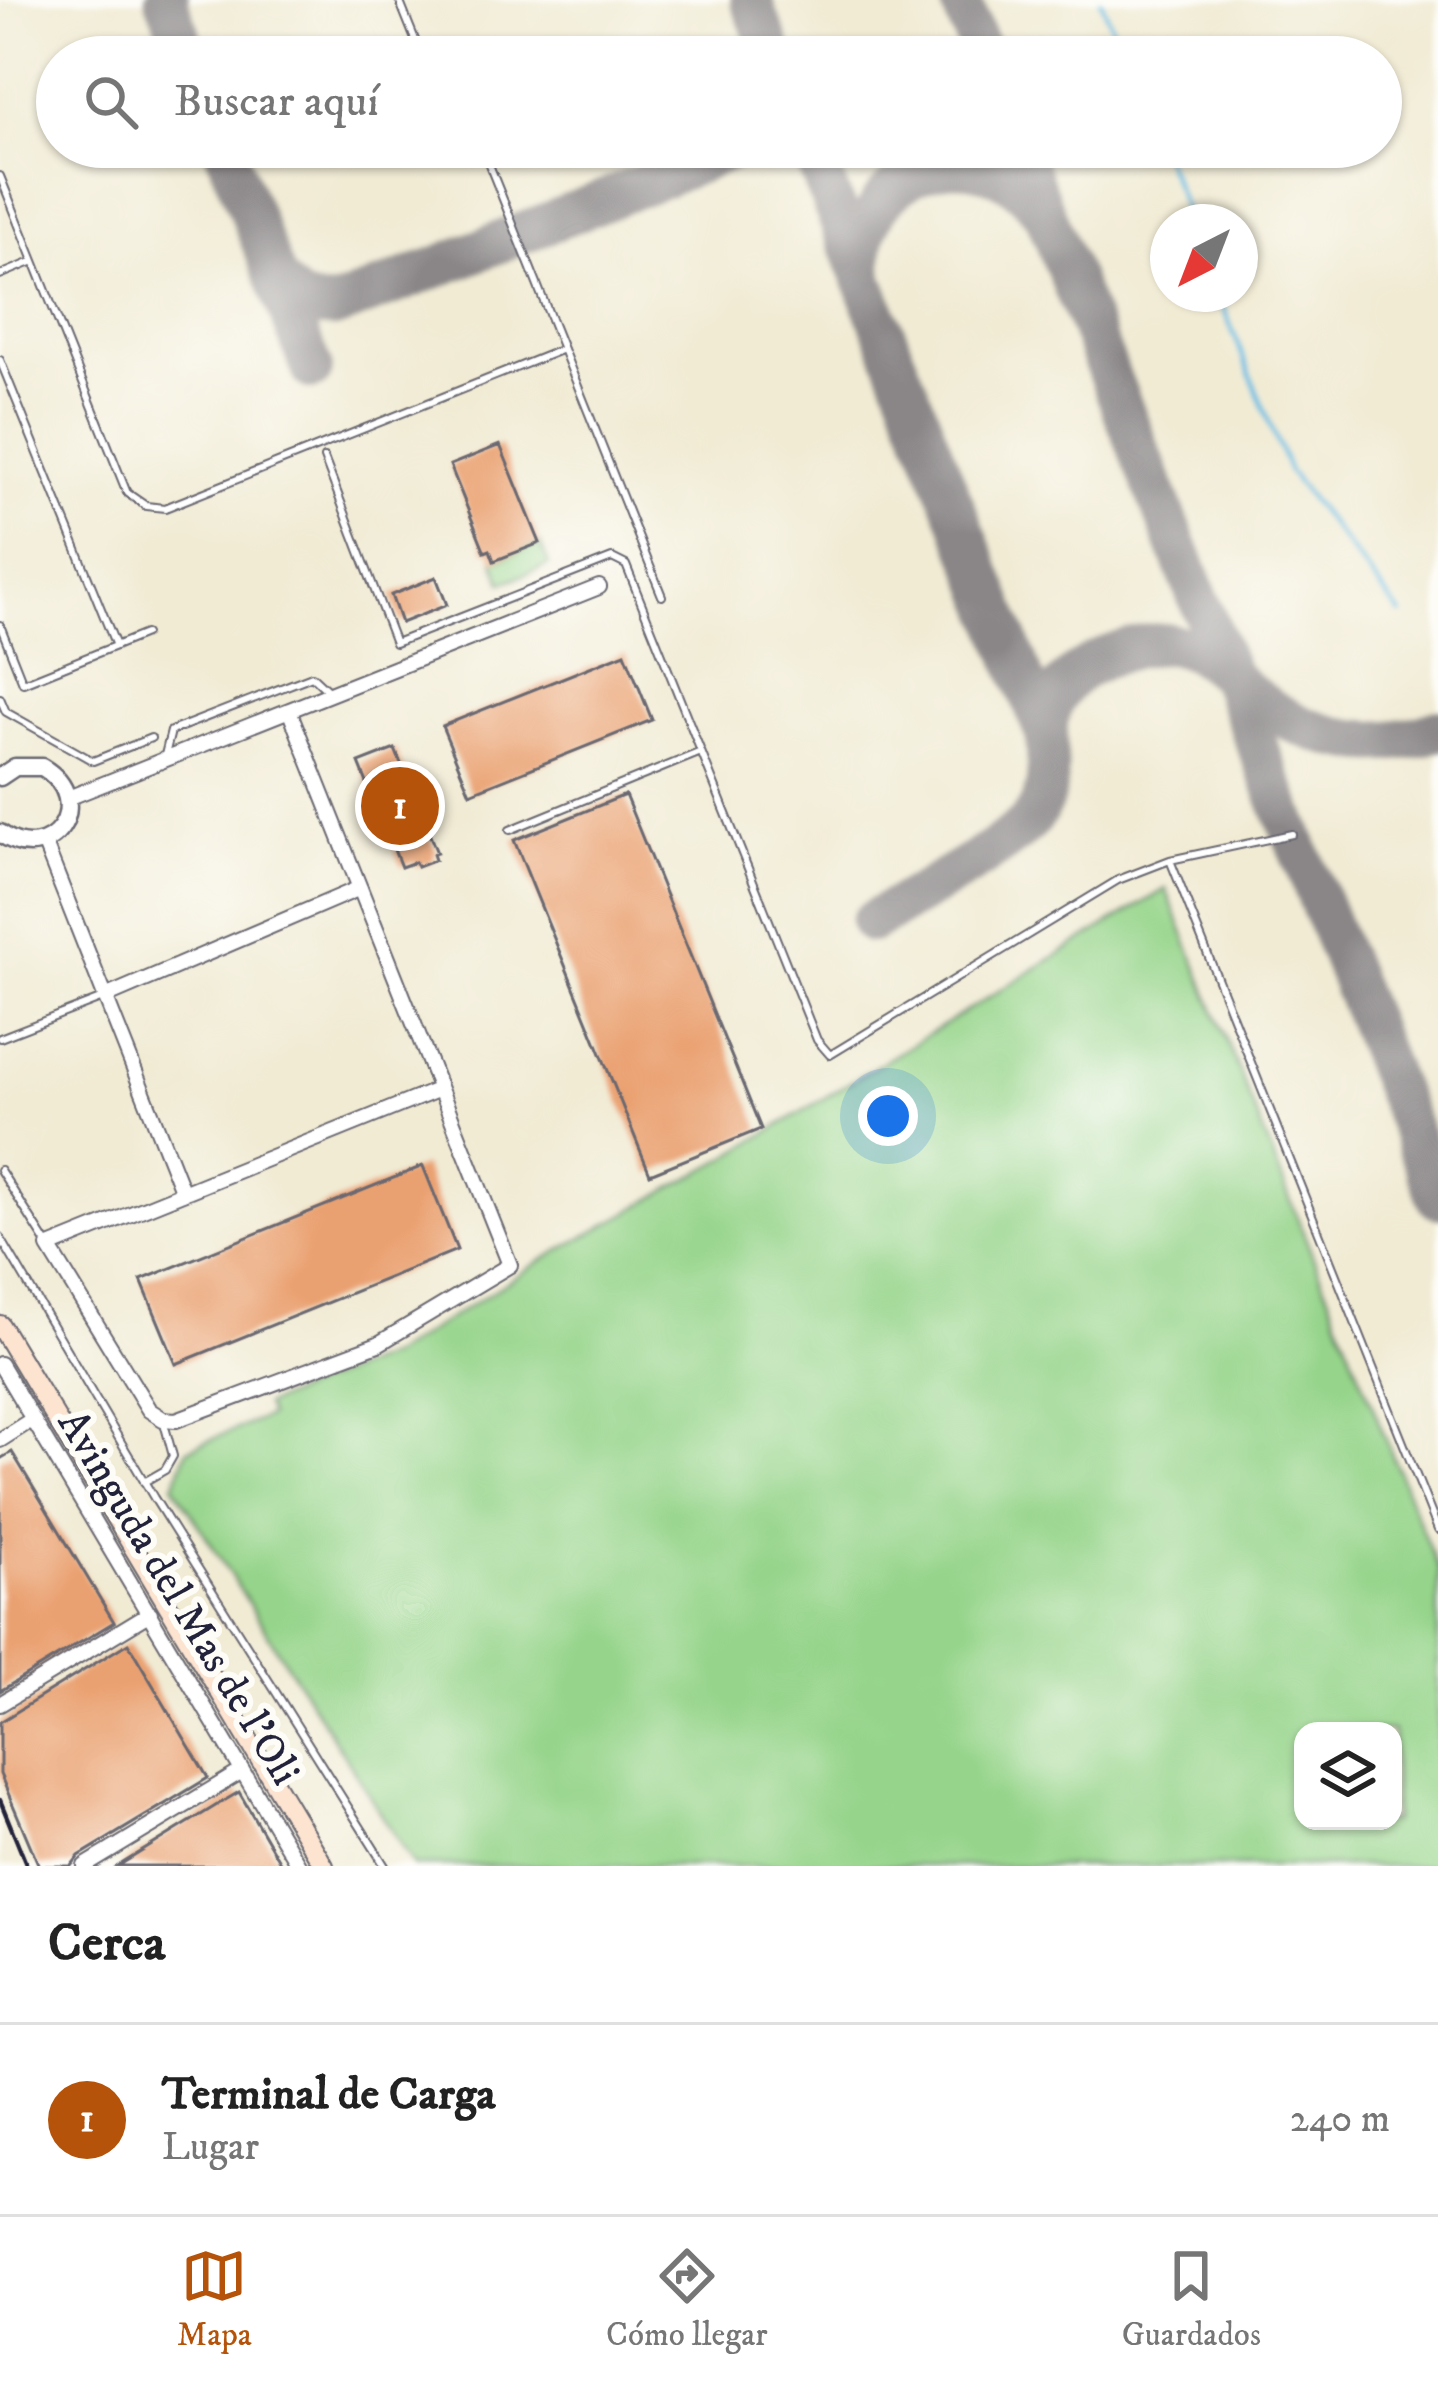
<!DOCTYPE html>
<html lang="es">
<meta charset="utf-8">
<style>
body{margin:0;font-family:"IM FELL DW Pica",serif;background:#f2f2f2;color:#222}
.controls{position:absolute;right:36px;bottom:36px;display:grid;overflow:hidden;border-radius:24px;box-shadow:0 3px 9px #0004}
.controls button{width:108px;height:108px;display:grid;place-items:center;padding:0;border:0;border-bottom:3px solid #e0e0e0;background:#fff;color:#222;font:60px sans-serif}
.compass{position:absolute;left:1150px;top:204px;width:108px;height:108px;border-radius:50%;background:#fff;box-shadow:0 3px 9px #0004;rotate:222deg}
.you{position:absolute;left:888px;top:1116px;width:42px;height:42px;margin:-30px;border:9px solid #fff;border-radius:50%;background:#1a73e8;box-shadow:0 0 0 18px #1a73e833}
.badge{display:grid;place-items:center;width:78px;height:78px;border-radius:50%;background:#b45309;color:#fff;font-size:39px;font-weight:700}
.pin{position:absolute;translate:-50% -50%;border:6px solid #fff;box-shadow:0 3px 12px #0006}
.list{margin:0;padding:0;list-style:none}
h2{display:flex;justify-content:space-between;align-items:center;height:156px;margin:0;padding:0 48px;font-size:51px}
h2 small{font-size:39px;font-weight:400;color:#767676}
.list li{display:grid;grid-template-columns:78px 1fr auto;gap:36px;align-items:center;box-sizing:border-box;height:192px;padding:0 48px;border-top:3px solid #e0e0e0}
.list b{display:block;font-size:45px;white-space:nowrap}
.list p{margin:0;font-size:39px;white-space:nowrap;color:#767676}
.list em{font-size:39px;font-style:normal;color:#767676}
.icon{flex:none;width:66px;height:66px;fill:none;stroke:currentColor;stroke-width:2;stroke-linecap:round;stroke-linejoin:round}
.map{position:relative;flex:none;width:1438px;height:1866px;overflow:hidden}
.search{position:absolute;background:#fff;box-shadow:0 3px 9px #0004;left:36px;right:36px;top:36px;height:132px;display:flex;align-items:center;gap:30px;box-sizing:border-box;padding:0 42px;border-radius:66px;color:#767676;font-size:45px}
.sheet{height:348px;background:#fff}
nav{display:flex;justify-content:space-around;align-items:center;box-sizing:border-box;height:168px;border-top:3px solid #e0e0e0;background:#fff;font-size:33px;color:#767676}
nav a{display:grid;justify-items:center;gap:6px}
nav .on{color:#b45309}
.map>svg:first-child{display:block}
</style>
<div class="map">
<svg width="1438" height="1866" viewBox="0 0 1438 1866">
<rect width="100%" height="100%" fill="#fdfcf7"/>
<filter id="ink" filterUnits="userSpaceOnUse"><feTurbulence type="fractalNoise" baseFrequency=".00833" numOctaves="2"/><feDisplacementMap in="SourceGraphic" scale="24" xChannelSelector="R" yChannelSelector="G"/><feConvolveMatrix kernelMatrix="1 2 1 2 8 2 1 2 1" color-interpolation-filters="sRGB"/></filter>
<filter id="wash" filterUnits="userSpaceOnUse"><feTurbulence type="fractalNoise" baseFrequency=".004" numOctaves="4" result="noise"/><feDisplacementMap in="SourceGraphic" scale="48" xChannelSelector="R" yChannelSelector="G"/><feGaussianBlur stdDeviation="2.7" result="paint"/><feColorMatrix in="noise" values="0 0 0 0 0 0 0 0 0 0 0 0 0 0 0 0 0 1.4 0 .05"/><feComposite in="paint" operator="in"/></filter>
<g filter="url(#wash)">
<rect width="100%" height="100%" fill="#f1ebd4"/>
<path fill="#95d48a" stroke="#5c7b62" stroke-width="3" fill-rule="evenodd" d="M540,543L549,565L503,583L494,561Z
M1166,889L1438,1570V1866H414L174,1485L188,1449L269,1416L265,1405L390,1356L539,1262L726,1158ZM1303,1731H1393V1821H1303Z"/>
<g fill="none" stroke-linecap="round" stroke-linejoin="round">
<path stroke="#68bde4" stroke-width="4.5" d="M1101,0L1124,57
M1160,147L1186,214
M1218,294L1289,472L1401,614"/>
<path stroke="#8a8688" stroke-width="42" d="M166,0L189,57
M751,0L774,57
M960,0L983,57
M224,147L312,369
M810,147L1045,732
M1018,147L1438,1198
M863,275C851,171 977,126 1039,208
M277,280C293,301 309,309 337,307L738,147
M871,922C908,899 1010,847 1033,817C1074,763 1003,701 1109,656C1132,647 1157,640 1181,646C1207,653 1228,676 1249,693C1302,737 1371,755 1438,730"/>
</g>
<g id="blocks">
<path fill="#eaa171" d="M500,445L540,543L494,561L490,550L485,552L450,465Z
M436,577L447,605L401,623L391,595Z
M625,653L652,720L470,793L442,726Z
M395,749L437,853L433,854L435,860L417,867L415,862L401,867L359,763Z
M625,795L761,1129L650,1174L514,840Z
M423,1166L457,1250L176,1364L141,1280Z
M12,1452L114,1622L0,1691V1459Z
M128,1643L208,1778L79,1856L71,1866H39L0,1774V1722Z
M239,1792L282,1866H118L222,1802Z"/>
</g>
</g>
<g filter="url(#ink)">
<use href="#blocks" fill-opacity="0" stroke="#6a6871" stroke-width="3"/>
<g fill="none" stroke-linecap="round" stroke-linejoin="round">
<g stroke="#6a6871" stroke-width="10">
<path id="service" d="M399,0L422,57
M482,147L662,596
M0,176L127,493L146,506L165,508L563,349
M0,275L34,261
M0,360L116,646
M324,458L395,643L612,558L626,565L817,1040L830,1055L1118,880L1170,860L1292,834
M0,625L23,683L145,634
M0,698L6,712L93,761L151,738
M164,759L171,731L312,676L328,691
M510,830L701,752
M1170,860L1438,1530
M0,1038L103,998
M0,1170L47,1244
M0,1237L154,1498L385,1866
M144,1482L165,1470L173,1456L164,1423"/>
</g>
<g stroke="#6a6871" stroke-width="18">
<path id="minor" d="M289,710L510,1265L378,1344L176,1420L163,1419L149,1410L49,1247L440,1089
M68,798L599,587
M44,842L183,1193
M105,997L360,888
M0,1364L299,1866
M0,1440L33,1419
M0,1704L150,1613
M85,1866L242,1771"/>
</g>
<g stroke="#6a6871" stroke-width="21">
<path id="tertiary" d="M0,777L15,767H42C99,801 51,871 0,833"/>
</g>
<g stroke="#6a6871" stroke-width="22">
<path id="secondary" d="M0,1325L324,1866"/>
</g>
<use href="#service" stroke="#fff" stroke-width="6"/>
<use href="#minor" stroke="#fff" stroke-width="14"/>
<use href="#tertiary" stroke="#fff" stroke-width="16"/>
<use href="#secondary" stroke="#fde4d1" stroke-width="18"/>
<path stroke="#22223b" stroke-width="4.5" d="M0,1800L27,1866"/>
</g>
</g>
<g text-anchor="middle" dominant-baseline="central" stroke-width="12" stroke-linejoin="round" paint-order="stroke">
<g font-size="42" fill="#22223b" stroke="#fdfcf7">
<text transform="translate(178 1598) rotate(59)">Avinguda del Mas de l'Oli</text>
</g>
</g>
</svg>
<div class="controls">
<button><svg class="icon" aria-label="layers" viewBox="0 0 24 24"><path d="M12 4l9 5-9 5-9-5zM3 14l9 5 9-5"/></svg></button>
</div>
<svg class="compass" viewBox="-18 -18 36 36"><path d="M0-13l5 13h-10z" fill="#e53935"/><path d="M0 13l5-13h-10z" fill="#767676"/></svg>
<div class="you"></div>
<div class="pin badge" style="left:400px;top:806px">1</div>
<div class="search"><svg class="icon" aria-label="search" viewBox="0 0 24 24"><circle cx="10" cy="10" r="6"/><path d="M15 15l6 6"/></svg>Buscar aquí</div>
</div>
<section class="sheet">
<h2>Cerca<small></small></h2>
<ul class="list">
<li><span class="badge">1</span><div><b>Terminal de Carga</b><p>Lugar</p></div><em>240 m</em></li>
</ul>
</section>
<nav>
<a class="on"><svg class="icon" aria-label="map" viewBox="0 0 24 24"><path d="M3 6l6-2 6 2 6-2v14l-6 2-6-2-6 2zM9 4v14M15 6v14"/></svg>Mapa</a>
<a><svg class="icon" aria-label="directions" viewBox="0 0 24 24"><path d="M12 3l9 9-9 9-9-9zM9 14v-3h6M13 9l2 2-2 2"/></svg>Cómo llegar</a>
<a><svg class="icon" aria-label="saved" viewBox="0 0 24 24"><path d="M7 4h10v16l-5-4-5 4z"/></svg>Guardados</a>
</nav>
